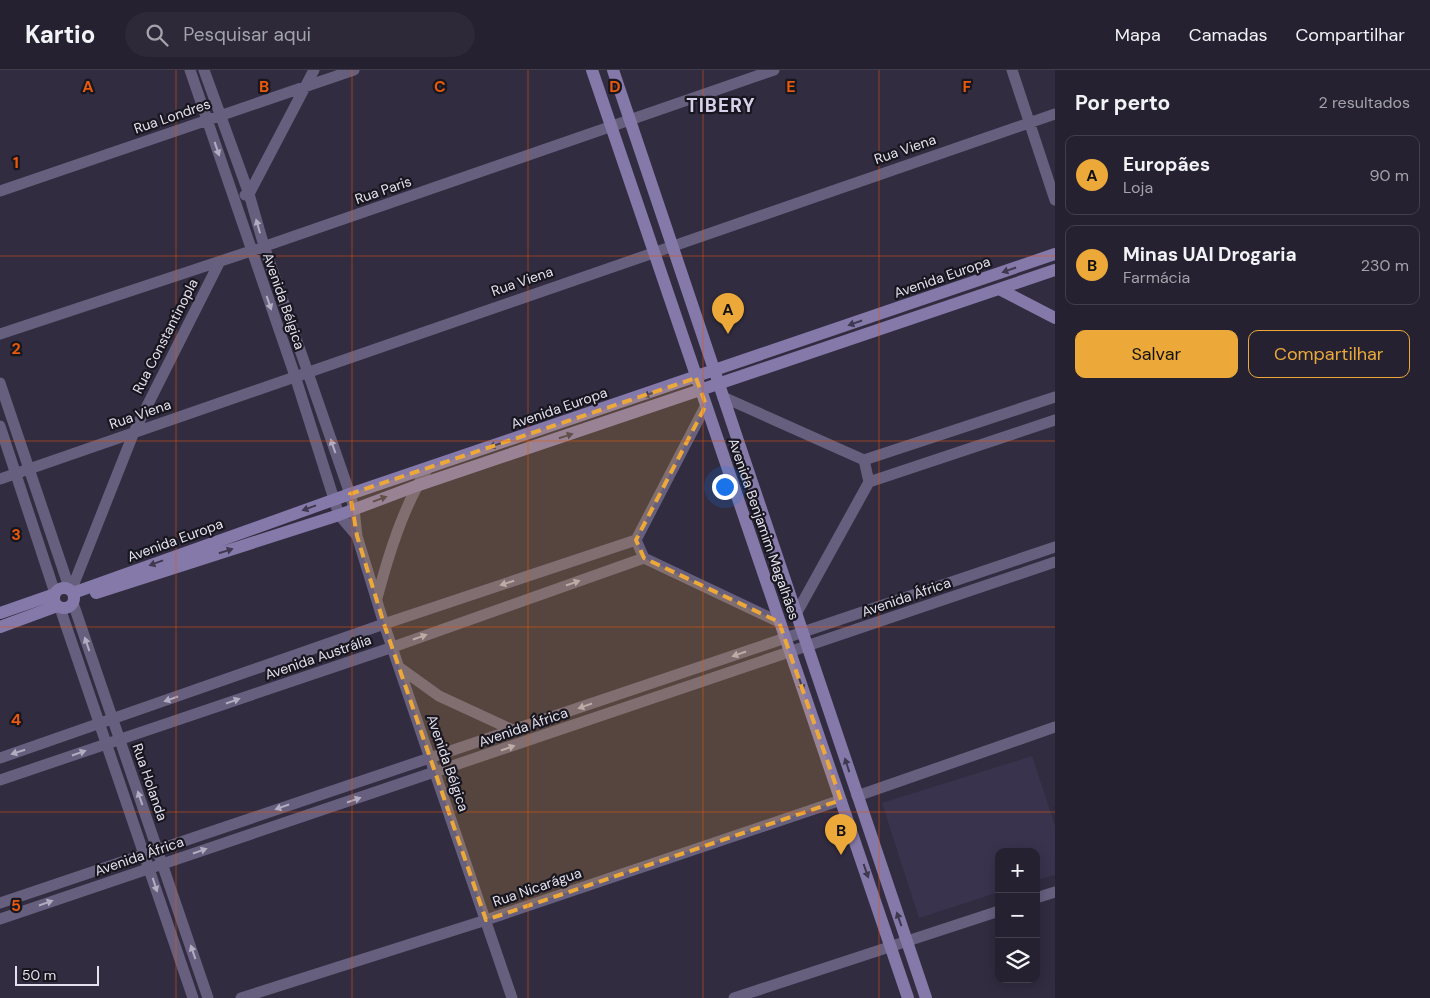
<!DOCTYPE html>
<html lang="pt">
<meta charset="utf-8">
<style>
body{margin:0;font-family:"DM Sans",sans-serif;background:#2d2938;color:#f1f3f6}
.controls{position:absolute;right:15px;bottom:15px;display:grid;overflow:hidden;border-radius:10px;box-shadow:0 2px 12px #0003}
.controls button{width:45px;height:45px;display:grid;place-items:center;padding:0;border:0;border-bottom:1px solid #423e4c;background:#252130;color:#f1f3f6;font:25px sans-serif}
.scale{position:absolute;left:15px;bottom:12px;width:84px;box-sizing:border-box;padding-left:5px;border:2px solid #e4e1ee;border-top:0;font-size:14px;line-height:18px;white-space:nowrap;color:#e4e1ee;-webkit-text-stroke:4px #18161f;paint-order:stroke}
.you{position:absolute;left:724px;top:416px;width:18px;height:18px;margin:-12px;border:4px solid #fff;border-radius:50%;background:#1a73e8;box-shadow:0 0 0 8px #1a73e833}
.badge{display:grid;place-items:center;width:32px;height:32px;border-radius:50%;background:#eca93a;color:#111;font-size:16px;font-weight:700}
.pin{position:absolute;translate:-50% -41px;filter:drop-shadow(0 1px 2px #0008)}
.pin::after{content:'';position:absolute;top:26px;width:18px;height:15px;background:inherit;clip-path:polygon(0 0,100% 0,50% 100%)}
.list{margin:0;padding:0;list-style:none}
h2{display:flex;justify-content:space-between;align-items:center;height:65px;margin:0;padding:0 20px;font-size:21px}
h2 small{font-size:16px;font-weight:400;color:#a3a3ab}
.list li{display:grid;grid-template-columns:32px 1fr auto;gap:15px;align-items:center;box-sizing:border-box;height:80px;margin:0 10px 10px;padding:0 10px;border:1px solid #423e4c;border-radius:10px}
.list b{display:block;font-size:19px;white-space:nowrap}
.list p{margin:0;font-size:16px;white-space:nowrap;color:#a3a3ab}
.list em{font-size:16px;font-style:normal;color:#a3a3ab}
.actions{display:flex;gap:10px;padding:15px 20px}
.actions a{flex:1;padding:11px 0;border:1px solid #eca93a;border-radius:10px;text-align:center;font-size:18px;color:#eca93a}
.actions .main{background:#eca93a;color:#111}
.icon{flex:none;width:28px;height:28px;fill:none;stroke:currentColor;stroke-width:2;stroke-linecap:round;stroke-linejoin:round}
.map{position:relative;flex:none;width:1055px;height:928px;overflow:hidden}
header{display:flex;align-items:center;gap:30px;box-sizing:border-box;height:70px;padding:0 25px;background:#252130;border-bottom:1px solid #423e4c}
header strong{font-size:24px}
nav{display:flex;gap:28px;margin-inline-start:auto;font-size:18px}
.search{width:350px;height:45px;background:#2d2938;display:flex;align-items:center;gap:12px;box-sizing:border-box;padding:0 18px;border-radius:28px;color:#a3a3ab;font-size:19px}
main{display:flex}
aside{flex:1;background:#252130}
.map>svg:first-child{display:block}
</style>
<header>
<strong>Kartio</strong>
<div class="search"><svg class="icon" aria-label="search" viewBox="0 0 24 24"><circle cx="10" cy="10" r="6"/><path d="M15 15l6 6"/></svg>Pesquisar aqui</div>
<nav><a>Mapa</a><a>Camadas</a><a>Compartilhar</a></nav>
</header>
<main>
<div class="map">
<svg width="1055" height="928" viewBox="0 0 1055 928">
<rect width="100%" height="100%" fill="#312c40"/>
<path fill="#3a334e" d="M1032,686L1055,756V805L1036,810V782H999V822L919,848L882,733Z"/>
<g fill="none" stroke-linecap="round" stroke-linejoin="round">
<path stroke="#675f7e" stroke-width="11" d="M190,0L295,306L339,445L357,466
M204,0L249,124L264,176L350,424L354,439L357,466L384,554L512,928
M1012,0L1055,130
M0,121L354,0
M245,125L249,124L314,0
M0,264L251,181L774,0
M0,313L70,520
M723,327L864,390L869,412L796,544
M706,335L636,470L644,488L779,552
M0,356L55,523
M864,390L1055,327
M0,409L1055,44
M869,412L1055,350
M71,521L134,362L220,191
M377,528C389,483 403,438 427,399
M73,533L208,928
M60,538L193,928
M400,598L439,626L515,661
M0,688L384,554L636,470
M0,710L393,577L644,488
M857,726L1055,657
M1036,828L1055,822
M0,833L1055,477
M0,849L1055,492
M241,928L486,850L841,730
M734,928L999,841"/>
<path stroke="#8579a9" stroke-width="12" d="M592,0L908,928
M613,0L926,928
M999,219L1055,248
M54 528a10 10 0 1 1 20 0a10 10 0 1 1-20 0Z
M73,523L350,424L1055,184
M96,523L339,445L416,416L1055,200
M0,543L55,524
M0,557L57,536"/>
</g>
<defs><path id="oneway-solid" d="M-6-.8H1V-3.2L6.5 0L1 3.2V.8H-6Z" transform="scale(1.25)"/></defs>
<g fill="#b2adc1">
<use href="#oneway-solid" transform="translate(217 79) rotate(71)"/>
<use href="#oneway-solid" transform="translate(258 156) rotate(-106)"/>
<use href="#oneway-solid" transform="translate(269 233) rotate(71)"/>
<use href="#oneway-solid" transform="translate(333 376) rotate(-109)"/>
<use href="#oneway-solid" transform="translate(507 513) rotate(162)"/>
<use href="#oneway-solid" transform="translate(573 513) rotate(-19)"/>
<use href="#oneway-solid" transform="translate(420 567) rotate(-19)"/>
<use href="#oneway-solid" transform="translate(87 574) rotate(-109)"/>
<use href="#oneway-solid" transform="translate(739 584) rotate(161)"/>
<use href="#oneway-solid" transform="translate(171 629) rotate(161)"/>
<use href="#oneway-solid" transform="translate(233 631) rotate(-19)"/>
<use href="#oneway-solid" transform="translate(585 636) rotate(161)"/>
<use href="#oneway-solid" transform="translate(508 678) rotate(-19)"/>
<use href="#oneway-solid" transform="translate(18 682) rotate(162)"/>
<use href="#oneway-solid" transform="translate(79 683) rotate(-19)"/>
<use href="#oneway-solid" transform="translate(140 728) rotate(-109)"/>
<use href="#oneway-solid" transform="translate(354 730) rotate(-19)"/>
<use href="#oneway-solid" transform="translate(282 737) rotate(161)"/>
<use href="#oneway-solid" transform="translate(200 781) rotate(-19)"/>
<use href="#oneway-solid" transform="translate(155 815) rotate(72)"/>
<use href="#oneway-solid" transform="translate(46 833) rotate(-19)"/>
<use href="#oneway-solid" transform="translate(193 882) rotate(-109)"/>
</g>
<g fill="#3e394f">
<use href="#oneway-solid" transform="translate(1009 200) rotate(161)"/>
<use href="#oneway-solid" transform="translate(855 253) rotate(161)"/>
<use href="#oneway-solid" transform="translate(650 324) rotate(161)"/>
<use href="#oneway-solid" transform="translate(566 366) rotate(-18)"/>
<use href="#oneway-solid" transform="translate(496 375) rotate(161)"/>
<use href="#oneway-solid" transform="translate(380 429) rotate(-20)"/>
<use href="#oneway-solid" transform="translate(309 438) rotate(160)"/>
<use href="#oneway-solid" transform="translate(226 481) rotate(-18)"/>
<use href="#oneway-solid" transform="translate(156 493) rotate(160)"/>
<use href="#oneway-solid" transform="translate(801 614) rotate(71)"/>
<use href="#oneway-solid" transform="translate(847 695) rotate(-108)"/>
<use href="#oneway-solid" transform="translate(866 801) rotate(71)"/>
<use href="#oneway-solid" transform="translate(899 849) rotate(-109)"/>
</g>
<path fill="#eca93a" fill-opacity="0.2" stroke="#eca93a" stroke-width="4" stroke-dasharray="10 6" stroke-linejoin="round" d="M696,308L706,335L636,470L644,488L779,552L841,730L486,850L384,554L357,466L350,424Z"/>
<path fill="none" stroke="#e8590c" stroke-width="1" stroke-opacity="0.55" d="M176,0V928M352,0V928M528,0V928M703,0V928M879,0V928M0,186H1055M0,371H1055M0,557H1055M0,742H1055"/>
<g text-anchor="middle" dominant-baseline="central" stroke-width="4.5" stroke-linejoin="round" paint-order="stroke">
<g font-size="14" fill="#e4e1ee" stroke="#18161f">
<text transform="translate(172 46) rotate(-19)">Rua Londres</text>
<text transform="translate(905 79) rotate(-19)">Rua Viena</text>
<text transform="translate(383 120) rotate(-19)">Rua Paris</text>
<text transform="translate(942 207) rotate(-19)">Avenida Europa</text>
<text transform="translate(522 211) rotate(-19)">Rua Viena</text>
<text transform="translate(284 231) rotate(71)">Avenida Bélgica</text>
<text transform="translate(165 266) rotate(-63)">Rua Constantinopla</text>
<text transform="translate(559 338) rotate(-19)">Avenida Europa</text>
<text transform="translate(140 344) rotate(-19)">Rua Viena</text>
<text transform="translate(764 459) rotate(71)">Avenida Benjamim Magalhães</text>
<text transform="translate(175 470) rotate(-20)">Avenida Europa</text>
<text transform="translate(906 527) rotate(-19)">Avenida África</text>
<text transform="translate(318 587) rotate(-19)">Avenida Austrália</text>
<text transform="translate(523 657) rotate(-19)">Avenida África</text>
<text transform="translate(448 693) rotate(71)">Avenida Bélgica</text>
<text transform="translate(150 712) rotate(71)">Rua Holanda</text>
<text transform="translate(139 786) rotate(-19)">Avenida África</text>
<text transform="translate(537 817) rotate(-19)">Rua Nicarágua</text>
</g>
<g font-size="19" font-weight="bold" letter-spacing="1" fill="#d7d1eb" stroke="#18161f">
<text x="721" y="35">TIBERY</text>
</g>
</g>
<g font-size="16" text-anchor="middle" font-weight="bold" fill="#e8590c" stroke="#18161f" stroke-width="4.5" stroke-linejoin="round" paint-order="stroke">
<text x="88" y="22">A</text>
<text x="264" y="22">B</text>
<text x="440" y="22">C</text>
<text x="615" y="22">D</text>
<text x="791" y="22">E</text>
<text x="967" y="22">F</text>
<text x="16" y="98">1</text>
<text x="16" y="284">2</text>
<text x="16" y="470">3</text>
<text x="16" y="655">4</text>
<text x="16" y="841">5</text>
</g>
</svg>
<div class="controls">
<button>+</button>
<button>−</button>
<button><svg class="icon" aria-label="layers" viewBox="0 0 24 24"><path d="M12 4l9 5-9 5-9-5zM3 14l9 5 9-5"/></svg></button>
</div>
<div class="scale">50 m</div>
<div class="you"></div>
<div class="pin badge" style="left:728px;top:264px">A</div>
<div class="pin badge" style="left:841px;top:785px">B</div>
</div>
<aside>
<h2>Por perto<small>2 resultados</small></h2>
<ul class="list">
<li><span class="badge">A</span><div><b>Europães</b><p>Loja</p></div><em>90 m</em></li>
<li><span class="badge">B</span><div><b>Minas UAI Drogaria</b><p>Farmácia</p></div><em>230 m</em></li>
</ul>
<div class="actions"><a class="main">Salvar</a><a>Compartilhar</a></div>
</aside>
</main>
